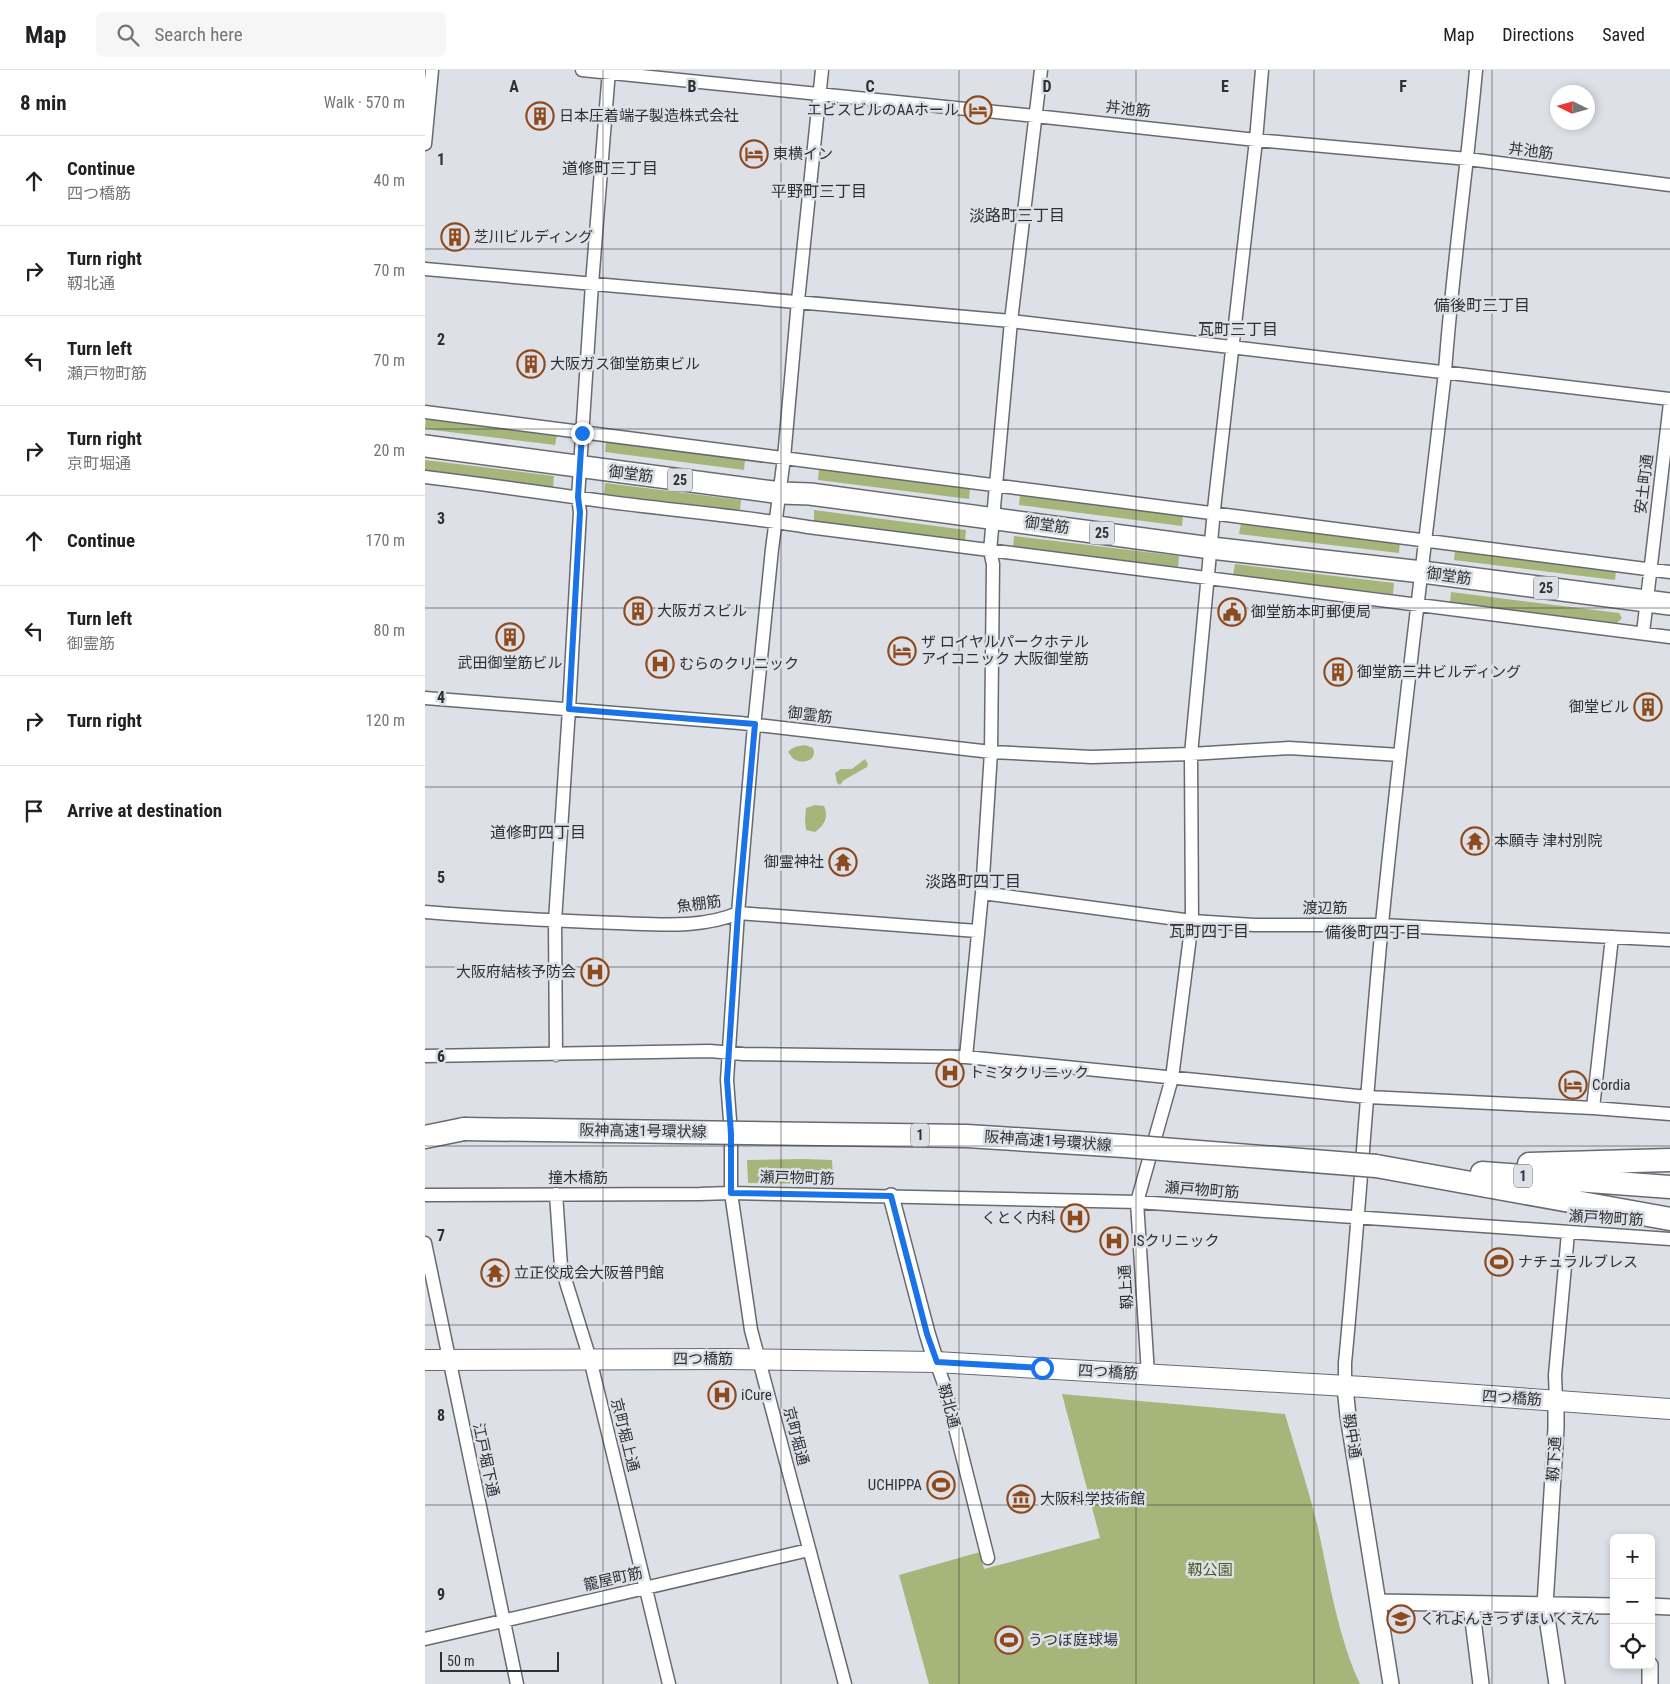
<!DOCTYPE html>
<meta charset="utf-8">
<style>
body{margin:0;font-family:"Roboto Condensed","Noto Sans JP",sans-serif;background:#f6f6f6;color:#202124}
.controls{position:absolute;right:15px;bottom:15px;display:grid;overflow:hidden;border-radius:8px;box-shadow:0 2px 8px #0003}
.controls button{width:45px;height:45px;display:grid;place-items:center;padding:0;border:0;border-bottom:1px solid #e0e0e0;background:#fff;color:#202124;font:25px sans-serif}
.compass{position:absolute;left:1125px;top:15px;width:45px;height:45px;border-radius:50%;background:#fff;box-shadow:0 2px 8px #0003;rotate:275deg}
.scale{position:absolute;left:15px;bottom:12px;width:119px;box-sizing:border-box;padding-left:5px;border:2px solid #2f3033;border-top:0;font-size:14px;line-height:18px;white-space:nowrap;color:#2f3033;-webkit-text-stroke:4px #dde0e7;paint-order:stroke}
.stop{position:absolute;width:15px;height:15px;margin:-11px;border:4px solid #1a73e8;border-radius:50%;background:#fff}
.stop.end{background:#1a73e8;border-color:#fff;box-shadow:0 1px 5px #0008}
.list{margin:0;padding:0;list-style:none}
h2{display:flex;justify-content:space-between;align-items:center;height:65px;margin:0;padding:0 20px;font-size:21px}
h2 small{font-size:16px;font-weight:400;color:#757577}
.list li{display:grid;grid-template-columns:32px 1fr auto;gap:15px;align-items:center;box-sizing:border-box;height:90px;padding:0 20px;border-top:1px solid #e0e0e0}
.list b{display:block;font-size:19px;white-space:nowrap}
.list p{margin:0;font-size:16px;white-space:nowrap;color:#757577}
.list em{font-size:16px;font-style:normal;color:#757577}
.icon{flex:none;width:28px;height:28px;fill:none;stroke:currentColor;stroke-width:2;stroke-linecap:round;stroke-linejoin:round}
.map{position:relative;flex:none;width:1245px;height:1614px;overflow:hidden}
header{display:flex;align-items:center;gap:30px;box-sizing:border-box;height:70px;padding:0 25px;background:#fff;border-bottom:1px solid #e0e0e0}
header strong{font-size:24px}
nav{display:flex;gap:28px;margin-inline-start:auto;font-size:18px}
.search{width:350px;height:45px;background:#f6f6f6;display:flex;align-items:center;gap:12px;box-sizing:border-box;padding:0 18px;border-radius:8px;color:#757577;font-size:19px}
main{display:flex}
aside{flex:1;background:#fff}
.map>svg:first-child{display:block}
</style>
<header>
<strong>Map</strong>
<div class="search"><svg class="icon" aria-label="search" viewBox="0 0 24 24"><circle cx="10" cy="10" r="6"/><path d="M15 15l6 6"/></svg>Search here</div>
<nav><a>Map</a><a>Directions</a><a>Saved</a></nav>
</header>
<main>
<aside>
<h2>8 min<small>Walk · 570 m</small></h2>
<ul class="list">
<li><svg class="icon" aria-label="ahead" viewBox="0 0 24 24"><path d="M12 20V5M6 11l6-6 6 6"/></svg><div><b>Continue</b><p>四つ橋筋</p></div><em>40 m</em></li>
<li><svg class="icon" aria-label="right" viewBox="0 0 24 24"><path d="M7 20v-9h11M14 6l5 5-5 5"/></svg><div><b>Turn right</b><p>靱北通</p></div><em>70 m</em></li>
<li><svg class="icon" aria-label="left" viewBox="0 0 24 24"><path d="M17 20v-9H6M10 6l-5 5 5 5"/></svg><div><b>Turn left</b><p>瀬戸物町筋</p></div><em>70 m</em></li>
<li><svg class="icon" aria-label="right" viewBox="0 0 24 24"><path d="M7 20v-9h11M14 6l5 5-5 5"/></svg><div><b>Turn right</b><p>京町堀通</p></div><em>20 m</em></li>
<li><svg class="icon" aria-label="ahead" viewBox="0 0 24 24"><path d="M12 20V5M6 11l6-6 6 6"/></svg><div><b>Continue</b></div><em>170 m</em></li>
<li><svg class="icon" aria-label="left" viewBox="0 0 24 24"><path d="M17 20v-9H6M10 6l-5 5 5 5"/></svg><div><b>Turn left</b><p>御霊筋</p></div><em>80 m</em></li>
<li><svg class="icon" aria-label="right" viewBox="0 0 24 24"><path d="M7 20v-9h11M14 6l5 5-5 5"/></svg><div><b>Turn right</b></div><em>120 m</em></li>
<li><svg class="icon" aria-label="arrive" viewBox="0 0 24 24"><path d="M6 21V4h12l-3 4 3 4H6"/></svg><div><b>Arrive at destination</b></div></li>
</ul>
</aside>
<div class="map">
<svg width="1245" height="1614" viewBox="0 0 1245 1614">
<rect width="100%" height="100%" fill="#dde0e7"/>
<path fill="#a6b57a" d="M1,348L132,365L130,375L0,359Z
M181,372L320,390L319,400L180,382Z
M0,390L129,406L128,417L0,401Z
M394,398L545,418L544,429L393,410Z
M180,413L316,430L315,440L179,424Z
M595,424L758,445L757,456L594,435Z
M389,440L541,460L540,470L389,451Z
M816,453L975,471L974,483L814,464Z
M589,466L754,486L753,497L588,477Z
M1030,480L1191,501L1190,510L1029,490Z
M810,494L969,513L968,524L808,505Z
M1026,522L1194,543L1197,548L1192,553L1025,532Z
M380,675L388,678C393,690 378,695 369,689C368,689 363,682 363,682C367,677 374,676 380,675Z
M440,689L443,694L442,697L419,710L415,715L412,713L410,703L416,699H427Z
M390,735L399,736C404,747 399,756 390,762L381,760L380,750L381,738Z
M378,1089L407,1090L408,1114L323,1113L322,1090Z
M637,1324L860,1344C871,1382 884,1420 893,1458C904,1509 913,1567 935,1614H504L474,1505L555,1482L559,1499L675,1468Z"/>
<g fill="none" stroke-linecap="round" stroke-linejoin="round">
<g stroke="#686a71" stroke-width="15">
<path id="minor" d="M157,0L610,46L831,70L1043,89L1245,115
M397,0L373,231L359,388L347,479L328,667L313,843L302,1010L306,1064V1123L326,1260L420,1614
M0,74L7,0
M0,199L586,251L1245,329
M0,342L1245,502
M0,407C57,414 114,422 170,430C241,440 312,445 383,457L1245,567
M1218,563L1245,333
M0,628L315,653L566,682L667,687L766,684L864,678L975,685
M557,823L767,851L829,855H957L1245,870
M0,842C64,847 128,851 192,853C230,854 277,859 313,843L552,861
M131,985L130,851L144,639L155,442L153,427L155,397L167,214L184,0
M0,986L285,981L318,984L541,987L943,1027L1168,1038L1245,1044
M541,987L557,823L566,682L568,494L565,481L586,251L616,0
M1168,1038L1187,867
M131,1124L136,1196L165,1289L244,1614
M0,1125L275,1124L306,1123L712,1132L1245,1169
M0,1173L92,1614
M511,1292L519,1314L563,1488
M723,1304L712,1132L747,1008L767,851L766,684L790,430L831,70L837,0
M920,1317V1293C934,1147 943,1000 957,854C975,669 999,486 1020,302C1027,201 1042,101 1051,0
M1131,1331L1130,1305L1143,1163
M0,1569L384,1480"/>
</g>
<g stroke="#686a71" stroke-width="18">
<path id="tertiary" d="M466,1126L502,1263L511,1292
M920,1317L923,1346L966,1614
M1131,1331V1358L1120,1535L1132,1614
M954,1532L1189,1536
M1046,1534L1056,1614
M1226,1536L1245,1537
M1225,1595V1614"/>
</g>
<g stroke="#686a71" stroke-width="22">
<path id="primary" d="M0,1290L304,1289L511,1292L939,1317L1245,1339"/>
</g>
<g stroke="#686a71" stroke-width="24">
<path id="trunk" d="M0,376L356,423L385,424L786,478L997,502L1245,534"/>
</g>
<g stroke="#686a71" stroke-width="25">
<path id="motorway" d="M0,1067L39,1059
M1104,1094L1245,1090
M951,1096L1245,1149
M1057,1103L1245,1117"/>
</g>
<use href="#minor" stroke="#fff" stroke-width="12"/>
<use href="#tertiary" stroke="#fff" stroke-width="15"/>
<use href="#primary" stroke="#fff" stroke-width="20"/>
<use href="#trunk" stroke="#fff" stroke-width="21"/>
<use href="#motorway" stroke="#fff" stroke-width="22"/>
<g stroke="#686a71" stroke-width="25" stroke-linecap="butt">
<path id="motorway-bridge" d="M39,1059L542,1066L699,1076L951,1096"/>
</g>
<use href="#motorway-bridge" stroke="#fff" stroke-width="22"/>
</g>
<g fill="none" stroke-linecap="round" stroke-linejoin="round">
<path stroke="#1a73e8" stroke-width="6" d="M157,363L153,427L155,442L144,639L330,654L313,843L302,1010L306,1064V1123L466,1126L502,1264L512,1292L617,1298"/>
</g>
<path fill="none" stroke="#2f3033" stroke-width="1" stroke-opacity="0.55" d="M178,0V1614M356,0V1614M534,0V1614M711,0V1614M889,0V1614M1067,0V1614M0,179H1245M0,359H1245M0,538H1245M0,717H1245M0,897H1245M0,1076H1245M0,1255H1245M0,1435H1245"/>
<defs>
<g id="hotel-ring" transform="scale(1.4375)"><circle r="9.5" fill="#dde0e7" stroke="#8e4a1c" stroke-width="1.5"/><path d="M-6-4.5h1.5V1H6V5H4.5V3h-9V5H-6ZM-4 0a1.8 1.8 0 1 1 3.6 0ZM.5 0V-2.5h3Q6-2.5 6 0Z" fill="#8e4a1c"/></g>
<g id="building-ring" transform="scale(1.4375)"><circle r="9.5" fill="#dde0e7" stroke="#8e4a1c" stroke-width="1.5"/><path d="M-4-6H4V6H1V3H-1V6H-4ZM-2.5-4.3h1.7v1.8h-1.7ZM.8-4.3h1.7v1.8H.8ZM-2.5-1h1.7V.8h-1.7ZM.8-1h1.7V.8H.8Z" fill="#8e4a1c"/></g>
<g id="civic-ring" transform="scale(1.4375)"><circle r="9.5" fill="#dde0e7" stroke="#8e4a1c" stroke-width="1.5"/><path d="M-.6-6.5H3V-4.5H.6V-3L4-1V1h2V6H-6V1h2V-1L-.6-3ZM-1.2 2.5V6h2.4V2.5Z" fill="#8e4a1c"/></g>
<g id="hospital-ring" transform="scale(1.4375)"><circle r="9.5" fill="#dde0e7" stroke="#8e4a1c" stroke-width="1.5"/><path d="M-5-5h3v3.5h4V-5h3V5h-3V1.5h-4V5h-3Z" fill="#8e4a1c"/></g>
<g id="temple-ring" transform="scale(1.4375)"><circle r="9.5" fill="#dde0e7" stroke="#8e4a1c" stroke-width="1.5"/><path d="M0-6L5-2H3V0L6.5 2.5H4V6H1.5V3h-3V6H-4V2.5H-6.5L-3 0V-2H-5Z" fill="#8e4a1c"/></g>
<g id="stadium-ring" transform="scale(1.4375)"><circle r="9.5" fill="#dde0e7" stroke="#8e4a1c" stroke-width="1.5"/><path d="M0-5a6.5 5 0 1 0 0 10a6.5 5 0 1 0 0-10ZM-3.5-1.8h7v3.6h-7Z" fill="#8e4a1c"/></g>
<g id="museum-ring" transform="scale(1.4375)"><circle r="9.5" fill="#dde0e7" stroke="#8e4a1c" stroke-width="1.5"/><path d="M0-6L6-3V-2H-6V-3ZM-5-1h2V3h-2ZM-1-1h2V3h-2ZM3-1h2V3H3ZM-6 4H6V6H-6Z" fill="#8e4a1c"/></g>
<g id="school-ring" transform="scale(1.4375)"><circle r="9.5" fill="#dde0e7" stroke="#8e4a1c" stroke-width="1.5"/><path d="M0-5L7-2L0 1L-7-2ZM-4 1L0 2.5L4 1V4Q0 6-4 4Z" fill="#8e4a1c"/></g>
</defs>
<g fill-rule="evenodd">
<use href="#hotel-ring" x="553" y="40"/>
<use href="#building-ring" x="115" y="46"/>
<use href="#hotel-ring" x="329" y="84"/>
<use href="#building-ring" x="30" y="167"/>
<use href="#building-ring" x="106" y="294"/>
<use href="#building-ring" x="213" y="541"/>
<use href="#civic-ring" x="807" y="542"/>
<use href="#building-ring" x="85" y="567"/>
<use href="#hotel-ring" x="477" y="581"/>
<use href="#hospital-ring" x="235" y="594"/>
<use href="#building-ring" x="913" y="602"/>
<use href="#building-ring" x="1223" y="637"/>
<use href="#temple-ring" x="1050" y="771"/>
<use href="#temple-ring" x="418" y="792"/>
<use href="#hospital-ring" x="170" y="902"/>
<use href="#hospital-ring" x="525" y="1003"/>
<use href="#hotel-ring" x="1148" y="1015"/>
<use href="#hospital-ring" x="650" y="1148"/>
<use href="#hospital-ring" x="689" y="1171"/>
<use href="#stadium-ring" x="1074" y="1192"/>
<use href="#temple-ring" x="70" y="1203"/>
<use href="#hospital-ring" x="297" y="1325"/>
<use href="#stadium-ring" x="516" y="1415"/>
<use href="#museum-ring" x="596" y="1429"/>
<use href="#school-ring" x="976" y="1549"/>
<use href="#stadium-ring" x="584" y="1570"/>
</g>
<g text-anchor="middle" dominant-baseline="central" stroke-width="5" stroke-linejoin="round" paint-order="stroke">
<g fill="#dde0e7" stroke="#636569" stroke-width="1">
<rect x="242.5" y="398.5" width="25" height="23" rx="4"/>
<rect x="664.5" y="451.5" width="25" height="23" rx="4"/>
<rect x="1108.5" y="506.5" width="25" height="23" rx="4"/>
<rect x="486" y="1053.5" width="18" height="23" rx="4"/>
<rect x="1089" y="1094.5" width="18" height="23" rx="4"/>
</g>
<g font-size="14" font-weight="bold" fill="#2f3033">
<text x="255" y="410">25</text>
<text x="677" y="463">25</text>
<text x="1121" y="518">25</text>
<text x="495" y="1065">1</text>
<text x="1098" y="1106">1</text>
</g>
<g font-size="15" fill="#2f3033" stroke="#dde0e7">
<text transform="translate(703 39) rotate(6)">丼池筋</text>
<text transform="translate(1106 81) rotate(7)">丼池筋</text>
<text transform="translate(206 404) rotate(7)">御堂筋</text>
<text transform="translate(1219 414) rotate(-83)">安土町通</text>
<text transform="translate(622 455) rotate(8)">御堂筋</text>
<text transform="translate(1024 506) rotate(8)">御堂筋</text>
<text transform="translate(385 645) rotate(7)">御霊筋</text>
<text transform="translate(274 834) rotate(-8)">魚棚筋</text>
<text x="900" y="838">渡辺筋</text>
<text transform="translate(218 1061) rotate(1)">阪神高速1号環状線</text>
<text transform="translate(623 1071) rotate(4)">阪神高速1号環状線</text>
<text x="153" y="1108">撞木橋筋</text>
<text transform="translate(372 1108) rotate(1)">瀬戸物町筋</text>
<text transform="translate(777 1120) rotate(4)">瀬戸物町筋</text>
<text transform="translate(1181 1148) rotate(3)">瀬戸物町筋</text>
<text transform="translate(701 1217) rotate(-94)">靱上通</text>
<text x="278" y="1289">四つ橋筋</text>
<text transform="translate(683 1302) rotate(3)">四つ橋筋</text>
<text transform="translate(1087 1328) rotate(4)">四つ橋筋</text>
<text transform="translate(524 1336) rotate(75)">靱北通</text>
<text transform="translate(200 1365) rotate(76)">京町堀上通</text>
<text transform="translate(371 1366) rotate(75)">京町堀通</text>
<text transform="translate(927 1366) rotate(81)">靱中通</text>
<text transform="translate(1129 1389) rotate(-86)">靱下通</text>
<text transform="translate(61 1390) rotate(78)">江戸堀下通</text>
<text transform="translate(188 1509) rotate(-13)">籠屋町筋</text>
</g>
<g font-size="15" fill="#2f3033" stroke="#dde0e7" text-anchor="start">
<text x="534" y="40" text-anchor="end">エビスビルのAAホール</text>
<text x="134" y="46">日本圧着端子製造株式会社</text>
<text x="348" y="84">東横イン</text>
<text x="49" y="167">芝川ビルディング</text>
<text x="125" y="294">大阪ガス御堂筋東ビル</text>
<text x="232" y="541">大阪ガスビル</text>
<text x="826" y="542">御堂筋本町郵便局</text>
<text x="496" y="572">ザ ロイヤルパークホテル<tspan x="496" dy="17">アイコニック 大阪御堂筋</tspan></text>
<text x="85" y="593" text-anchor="middle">武田御堂筋ビル</text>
<text x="254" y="594">むらのクリニック</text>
<text x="932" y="602">御堂筋三井ビルディング</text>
<text x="1204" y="637" text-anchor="end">御堂ビル</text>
<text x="1069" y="771">本願寺 津村別院</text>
<text x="399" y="792" text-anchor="end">御霊神社</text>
<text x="151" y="902" text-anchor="end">大阪府結核予防会</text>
<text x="544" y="1003">トミタクリニック</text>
<text x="1167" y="1015">Cordia</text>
<text x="631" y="1148" text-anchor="end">くとく内科</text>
<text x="708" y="1171">ISクリニック</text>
<text x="1093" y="1192">ナチュラルブレス</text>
<text x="89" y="1203">立正佼成会大阪普門館</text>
<text x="316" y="1325">iCure</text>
<text x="497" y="1415" text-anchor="end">UCHIPPA</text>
<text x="615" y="1429">大阪科学技術館</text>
<text x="995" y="1549">くれよんきっずほいくえん</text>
<text x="603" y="1570">うつぼ庭球場</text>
</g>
<g font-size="15" fill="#4e5a22" stroke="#dde0e7">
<text x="785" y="1500">靱公園</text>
</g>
<g font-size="16" fill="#2f3033" stroke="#dde0e7">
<text x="185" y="98">道修町三丁目</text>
<text x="394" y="121">平野町三丁目</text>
<text x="592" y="145">淡路町三丁目</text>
<text x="1057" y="235">備後町三丁目</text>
<text x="813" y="259">瓦町三丁目</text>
<text x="113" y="762">道修町四丁目</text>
<text x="548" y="811">淡路町四丁目</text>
<text x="784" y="861">瓦町四丁目</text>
<text x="948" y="862">備後町四丁目</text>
</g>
</g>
<g font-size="16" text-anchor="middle" font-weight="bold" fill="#2f3033" stroke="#dde0e7" stroke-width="5" stroke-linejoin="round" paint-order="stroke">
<text x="89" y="22">A</text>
<text x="267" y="22">B</text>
<text x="445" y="22">C</text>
<text x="622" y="22">D</text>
<text x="800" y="22">E</text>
<text x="978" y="22">F</text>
<text x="16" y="95">1</text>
<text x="16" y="275">2</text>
<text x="16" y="454">3</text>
<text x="16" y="633">4</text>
<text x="16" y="813">5</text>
<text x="16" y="992">6</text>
<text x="16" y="1171">7</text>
<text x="16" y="1351">8</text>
<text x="16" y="1530">9</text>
</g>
</svg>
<div class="controls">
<button>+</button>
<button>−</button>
<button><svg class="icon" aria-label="locate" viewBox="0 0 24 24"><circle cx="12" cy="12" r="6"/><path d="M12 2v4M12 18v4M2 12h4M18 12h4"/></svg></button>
</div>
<svg class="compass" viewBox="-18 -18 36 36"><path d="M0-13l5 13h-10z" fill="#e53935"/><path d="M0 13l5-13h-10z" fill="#757577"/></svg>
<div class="scale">50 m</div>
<div class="stop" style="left:617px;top:1298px"></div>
<div class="stop end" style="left:157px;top:363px"></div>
</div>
</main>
